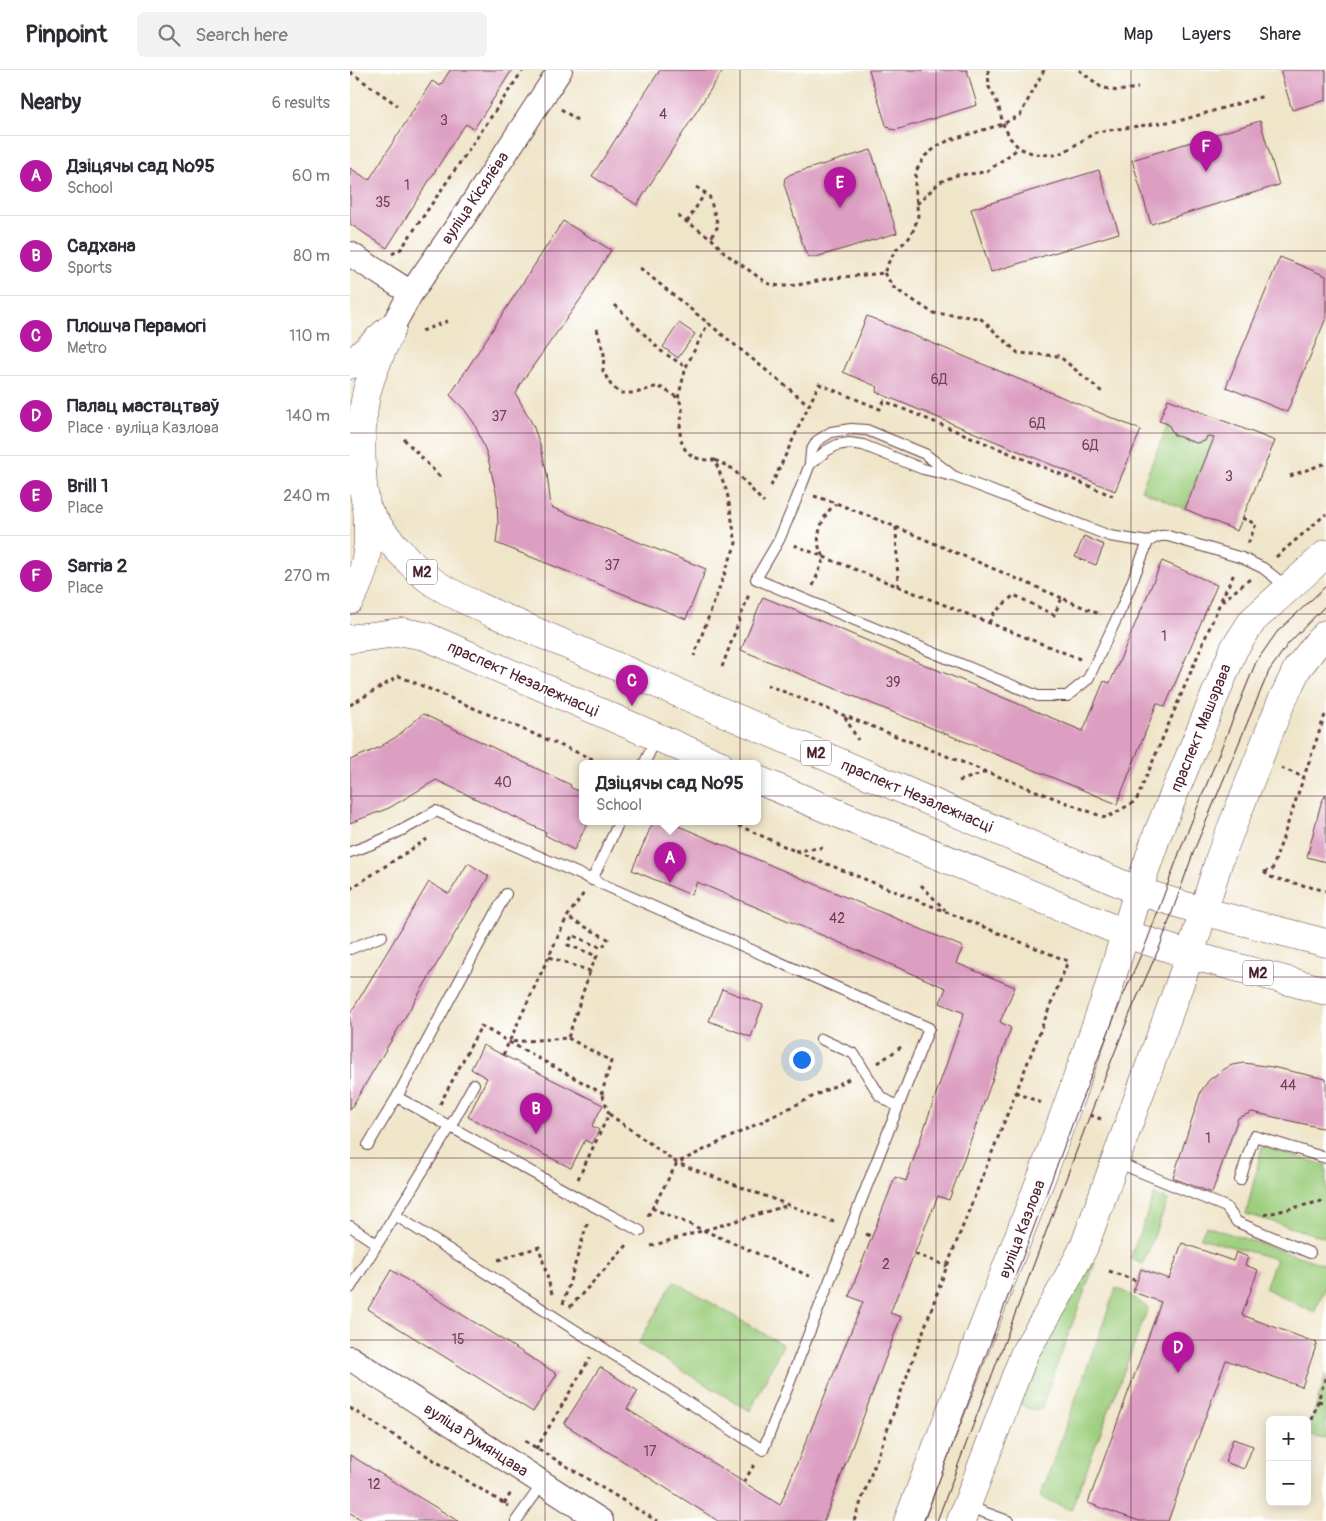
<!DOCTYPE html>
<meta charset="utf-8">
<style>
body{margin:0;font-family:Pangolin,sans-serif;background:#f2f2f3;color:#2b2b33}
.controls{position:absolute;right:15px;bottom:15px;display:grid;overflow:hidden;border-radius:8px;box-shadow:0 2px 12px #0003}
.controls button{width:45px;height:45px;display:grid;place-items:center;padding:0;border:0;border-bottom:1px solid #e1e1e2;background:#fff;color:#2b2b33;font:25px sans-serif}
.you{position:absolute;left:451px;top:989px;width:18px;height:18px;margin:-12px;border:4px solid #fff;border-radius:50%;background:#1a73e8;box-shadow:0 0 0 8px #1a73e833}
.badge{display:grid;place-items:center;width:32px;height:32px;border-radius:50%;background:#b5179e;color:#fff;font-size:16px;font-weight:700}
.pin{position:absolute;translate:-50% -41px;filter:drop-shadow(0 1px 2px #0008)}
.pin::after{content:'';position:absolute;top:26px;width:18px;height:15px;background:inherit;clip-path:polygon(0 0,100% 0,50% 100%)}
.popup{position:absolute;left:229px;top:690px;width:182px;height:65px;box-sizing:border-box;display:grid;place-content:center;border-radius:8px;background:#fff;filter:drop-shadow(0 1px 4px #0005);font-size:16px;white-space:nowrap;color:#7c7c81}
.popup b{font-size:19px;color:#2b2b33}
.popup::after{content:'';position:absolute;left:50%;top:100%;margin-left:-10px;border:10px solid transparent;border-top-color:#fff}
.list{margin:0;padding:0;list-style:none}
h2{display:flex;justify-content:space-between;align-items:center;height:65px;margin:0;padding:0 20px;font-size:21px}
h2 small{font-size:16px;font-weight:400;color:#7c7c81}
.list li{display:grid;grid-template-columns:32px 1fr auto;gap:15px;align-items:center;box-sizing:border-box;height:80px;padding:0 20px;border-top:1px solid #e1e1e2}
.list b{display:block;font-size:19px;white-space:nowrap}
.list p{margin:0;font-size:16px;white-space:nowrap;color:#7c7c81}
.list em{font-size:16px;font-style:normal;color:#7c7c81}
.icon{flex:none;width:28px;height:28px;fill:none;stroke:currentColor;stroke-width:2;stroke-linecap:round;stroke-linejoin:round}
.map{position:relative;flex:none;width:976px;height:1451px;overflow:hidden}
header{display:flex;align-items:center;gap:30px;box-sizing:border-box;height:70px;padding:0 25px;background:#fff;border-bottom:1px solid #e1e1e2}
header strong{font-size:24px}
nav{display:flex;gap:28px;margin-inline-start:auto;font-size:18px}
.search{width:350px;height:45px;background:#f2f2f3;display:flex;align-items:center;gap:12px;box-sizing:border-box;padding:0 18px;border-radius:8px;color:#7c7c81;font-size:19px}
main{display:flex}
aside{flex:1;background:#fff}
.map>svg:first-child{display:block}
</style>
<header>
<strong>Pinpoint</strong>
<div class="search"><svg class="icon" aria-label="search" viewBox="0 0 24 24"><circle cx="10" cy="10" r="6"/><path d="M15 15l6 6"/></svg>Search here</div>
<nav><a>Map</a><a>Layers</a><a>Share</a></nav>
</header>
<main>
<aside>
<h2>Nearby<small>6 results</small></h2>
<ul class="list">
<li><span class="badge">A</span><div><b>Дзіцячы сад №95</b><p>School</p></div><em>60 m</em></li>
<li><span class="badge">B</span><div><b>Садхана</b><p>Sports</p></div><em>80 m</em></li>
<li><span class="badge">C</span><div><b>Плошча Перамогі</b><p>Metro</p></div><em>110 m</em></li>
<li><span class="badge">D</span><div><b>Палац мастацтваў</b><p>Place · вуліца Казлова</p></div><em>140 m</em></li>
<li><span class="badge">E</span><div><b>Brill 1</b><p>Place</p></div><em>240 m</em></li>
<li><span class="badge">F</span><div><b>Sarria 2</b><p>Place</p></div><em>270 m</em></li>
</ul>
</aside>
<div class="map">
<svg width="976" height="1451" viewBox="0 0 976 1451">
<rect width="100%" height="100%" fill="#fff"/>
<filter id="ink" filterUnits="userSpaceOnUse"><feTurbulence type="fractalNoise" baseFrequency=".02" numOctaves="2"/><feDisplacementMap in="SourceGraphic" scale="10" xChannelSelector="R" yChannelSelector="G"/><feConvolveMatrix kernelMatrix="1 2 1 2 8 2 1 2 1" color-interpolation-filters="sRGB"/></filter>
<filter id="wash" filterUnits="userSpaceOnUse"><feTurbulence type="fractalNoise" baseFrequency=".0096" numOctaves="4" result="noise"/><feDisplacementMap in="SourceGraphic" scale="20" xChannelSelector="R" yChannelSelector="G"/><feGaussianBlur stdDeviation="1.12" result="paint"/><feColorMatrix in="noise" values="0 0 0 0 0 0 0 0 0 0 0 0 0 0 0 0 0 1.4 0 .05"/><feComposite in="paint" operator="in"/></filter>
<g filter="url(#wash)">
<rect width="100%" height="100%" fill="#efe5c9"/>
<path fill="#9cce7d" stroke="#737654" d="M818,354C826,367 839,375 855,371L857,366L864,368L835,439L791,420Z
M912,1077L976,1095V1168L896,1144Z
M804,1125L818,1130L793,1194L780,1189Z
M856,1156L976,1195V1216L964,1243L915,1218L926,1189L850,1168Z
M741,1191L745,1193L691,1338L688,1341H684L670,1334L696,1266Z
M324,1211L433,1275L400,1341L288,1274Z
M766,1218L779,1224L798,1238L721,1440L690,1427Z
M976,1304V1369L957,1365Z"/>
<g id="blocks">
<path fill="#dc9fc1" d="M100,0H162L124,59L116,54L109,63L37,178L0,154V98L19,110L82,11L90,16Z
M310,0H373L287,135L242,106Z
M519,0H617L627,35L546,60L540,59L536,55Z
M930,0H976V30L942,40Z
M910,51L929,115L801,154L782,90Z
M521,80L547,163L466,187H459L455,182L434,114L435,108L441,104Z
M749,100L769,163L641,202L621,139Z
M213,151L261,180L232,227L171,313L166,324L183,355L191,378L197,404L201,437L356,499L336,549L146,473L148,455L147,426L137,384L124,353L114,339L100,325Z
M930,187L976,206V248L937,342L876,317Z
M517,246L791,360L765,421L526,322L528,317L493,302Z
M329,253L345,264L328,288L313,277Z
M818,329L925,371L887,461L835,439L864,368L857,366L855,371L846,373L824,365L818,354L809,351Z
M734,466L754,475L746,495L725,487Z
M812,491L867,515L815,637L807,633L767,734L391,580L413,527L733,661L754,611L760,613Z
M73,644L221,715L220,717L232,723V752H238L224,780L195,765L196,762L86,710L39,738L0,753V690L28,678L46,667Z
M976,724V792L957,787L971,733Z
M303,752H319L613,877L606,893L665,917L650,952L661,958L599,1130L588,1126L540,1243L551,1247L474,1451H368L214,1354L250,1297L288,1321L277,1339L430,1435L513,1232L499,1226L545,1107L556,1111L614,943L590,933L596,918L347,812L341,825L282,800Z
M118,793L139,806L0,1040V944L79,812L99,824Z
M372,919L413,935L401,967L359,951Z
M133,975L253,1035L242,1056L249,1060L242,1074L235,1070L221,1098L118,1047L137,1008L121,999Z
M894,993L922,997L976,1009V1059L902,1042L888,1048L862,1123L823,1108L851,1021L859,1010L871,1001L882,995Z
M832,1173L883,1191L886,1182L898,1187L895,1195L908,1200L892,1245L967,1273L952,1317L876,1290L818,1451H789L738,1433L811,1232L783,1222L787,1211L791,1199L819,1209Z
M41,1200L207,1304L183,1342L18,1239Z
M883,1369L903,1376L894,1399L875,1392Z
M0,1385L108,1451H14L0,1443Z"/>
</g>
</g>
<g filter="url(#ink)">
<use href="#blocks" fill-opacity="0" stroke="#633d43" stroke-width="1"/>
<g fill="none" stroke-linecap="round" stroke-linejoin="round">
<g stroke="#633d43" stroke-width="12">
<path id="service" d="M460,394L476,381L487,375L499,373L513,375L573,399L603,406L760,466L798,472
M603,406L575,384L517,360L501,359L481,362L467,371L461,381L460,394L446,430L429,470L406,509L688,626H717L738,609L772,537L798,472C805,467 810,465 818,466L892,488L913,498L937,517
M294,694L306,669
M0,782C31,772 58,758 86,741L579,958L413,1380L45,1145
M242,810L269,752
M156,824L47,1027L221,1124L290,1161
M0,879L32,866
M471,969L504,984L530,1026L548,1037
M18,1075L47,1027
M766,1092L876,1137L887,1152L960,1183
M890,1110L904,1066L976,1088
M0,1156L27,1174
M0,1218L100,1057L124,1014
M617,1436L658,1451
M166,1451L193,1413"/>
</g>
<g stroke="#633d43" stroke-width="26">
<path id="tertiary" d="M0,184L61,223
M42,257L61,223L113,148L210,0
M0,1288L251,1451"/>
</g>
<g stroke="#633d43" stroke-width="29">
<path id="primary" d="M0,295L37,261
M0,396C6,404 10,413 14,423C15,428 15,433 17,438C26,458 65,500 83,512C102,525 124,534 145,544L788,821L852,841L976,873
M13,417C11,386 10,356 16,325C21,302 33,279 42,257
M0,530C18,499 20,473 17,438
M0,569L53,562L75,566L369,694
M408,710L776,864L840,885L976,921
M558,1451L694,1101L755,930L788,821L807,765L884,579L903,550L976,484
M611,1451L675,1282L705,1232L734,1177L840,885L870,787L930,635L947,599L968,572L976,564"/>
</g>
<path stroke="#633d43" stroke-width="3" stroke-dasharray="4 4" stroke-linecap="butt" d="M638,0L639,17L648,34L653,54L660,68L669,78L684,84L704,85L714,82L746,62L832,50L914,26
M729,0L751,17L767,21L788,18
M0,2L47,35
M211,39L227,50
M346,117L359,125L368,156L361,168
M567,134L590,112L607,105L629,103L639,100L669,78
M328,146L361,168L376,184L417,213C439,221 460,211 483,208C500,206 517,205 534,203L540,189L546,180L559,168L564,159L568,146L565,115L566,101L575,86L589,75L600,70L653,54L670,45L694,0
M337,152L355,123
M42,184L51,179L173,0
M290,198L459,335
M534,203L544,218L583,243L630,248L668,283L709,286L752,322
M265,235L311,281L336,297
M247,259L254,284L253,301L262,317L271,323H286L308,316C314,320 324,324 328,329C336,339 330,348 330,359C330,383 343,391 365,390L377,422L386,473L344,586
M72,261L98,251
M328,328L336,297L358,253
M54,369L92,409
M365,390L383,399L414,433
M940,406L976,393
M421,416L469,314L530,339L534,331L763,426
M464,426L486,433L546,457L712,528
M892,448L906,454L898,474
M546,457L548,517
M444,475L730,589
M926,487L976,444
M463,516L474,488C473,484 470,480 469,477C466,463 474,442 486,434
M871,530L885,502
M639,553L644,543L664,525L704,545L712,528L751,545
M372,597L399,524
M417,615L637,702L756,748L786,731L870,533L900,509
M0,635L49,606L254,694
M495,647L508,670
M931,698L954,707
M609,711L637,702
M381,752L445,781L718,891L597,1196L504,1451
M445,781L476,777
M914,802L922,800L976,642
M914,802L920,807L976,821
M571,815L595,840
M0,819L77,769
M199,887L240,901L247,886L218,875L222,865L252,878L258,869L217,847L234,823
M218,968L261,991L252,1023L159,972L218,968L240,901
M153,985L217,847
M528,993L554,975
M665,1022L692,1033
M90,1034L131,956L159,972
M259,1044L327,1093L484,1152
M740,1045L751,1049
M228,1109L259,1044L252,1023
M302,1138L464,1208
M914,1145L976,1130
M298,1146L327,1093L501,1008
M516,1164L523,1167
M301,1176L439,1135
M565,1184L597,1196
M148,1190L189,1177L202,1224
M759,1201L787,1211
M213,1234L238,1151
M220,1237L279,1173
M968,1331L976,1333
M0,1338L158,1436
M957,1365L976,1306
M175,1371L307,1451
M186,1379L240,1288
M394,1412L405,1393
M154,1434L162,1421"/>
<use href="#service" stroke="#fff" stroke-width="10"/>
<use href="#tertiary" stroke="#fff" stroke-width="24"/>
<use href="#primary" stroke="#fff" stroke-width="28"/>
<path stroke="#4a1f2b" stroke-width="1" d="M574,1451L728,1039L772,928L797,871L831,778L906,592L927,562L976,516
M587,1451L740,1045L781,941L810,876L845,778L919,601L938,574L976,535"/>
</g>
</g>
<path fill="none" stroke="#4a1f2b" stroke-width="1" stroke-opacity="0.55" d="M195,0V1451M390,0V1451M586,0V1451M781,0V1451M0,181H976M0,363H976M0,544H976M0,726H976M0,907H976M0,1088H976M0,1270H976"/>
<g text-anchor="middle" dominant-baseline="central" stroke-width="4" stroke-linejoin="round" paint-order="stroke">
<g font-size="14" fill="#6e3f50">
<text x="313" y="44">4</text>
<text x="94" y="50">3</text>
<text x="57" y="115">1</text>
<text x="33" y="132">35</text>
<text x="589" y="309">6Д</text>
<text x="149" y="346">37</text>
<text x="687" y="353">6Д</text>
<text x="740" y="375">6Д</text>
<text x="879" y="406">3</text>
<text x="262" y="495">37</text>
<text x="814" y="566">1</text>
<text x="543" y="612">39</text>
<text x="153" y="712">40</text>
<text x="487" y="848">42</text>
<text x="938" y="1015">44</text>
<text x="858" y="1068">1</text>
<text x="536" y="1194">2</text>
<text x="108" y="1269">15</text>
<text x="300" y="1381">17</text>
<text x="24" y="1414">12</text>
</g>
<g fill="#fff" stroke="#80626b" stroke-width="1">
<rect x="57" y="489.5" width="30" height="25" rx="4"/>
<rect x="451" y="670.5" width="30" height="25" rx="4"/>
<rect x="893" y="890.5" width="30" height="25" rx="4"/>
</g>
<g font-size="15" font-weight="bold" fill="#4a1f2b">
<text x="72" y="502">М2</text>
<text x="466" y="683">М2</text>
<text x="908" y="903">М2</text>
</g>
<g font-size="16" fill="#4a1f2b" stroke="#fff">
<text transform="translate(125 128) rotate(-56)">вуліца Кісялёва</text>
<text transform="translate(173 609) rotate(24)">праспект Незалежнасці</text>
<text transform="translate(851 658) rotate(-68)">праспект Машэрава</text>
<text transform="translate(567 726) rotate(23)">праспект Незалежнасці</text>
<text transform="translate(672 1159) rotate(-69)">вуліца Казлова</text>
<text transform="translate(126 1370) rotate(33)">вуліца Румянцава</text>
</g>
</g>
</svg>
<div class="controls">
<button>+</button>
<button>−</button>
</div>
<div class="you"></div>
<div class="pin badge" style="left:320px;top:813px">A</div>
<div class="popup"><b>Дзіцячы сад №95</b>School</div>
<div class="pin badge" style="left:186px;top:1064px">B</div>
<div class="pin badge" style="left:282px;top:636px">C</div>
<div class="pin badge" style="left:828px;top:1303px">D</div>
<div class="pin badge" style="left:490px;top:138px">E</div>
<div class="pin badge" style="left:856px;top:102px">F</div>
</div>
</main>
